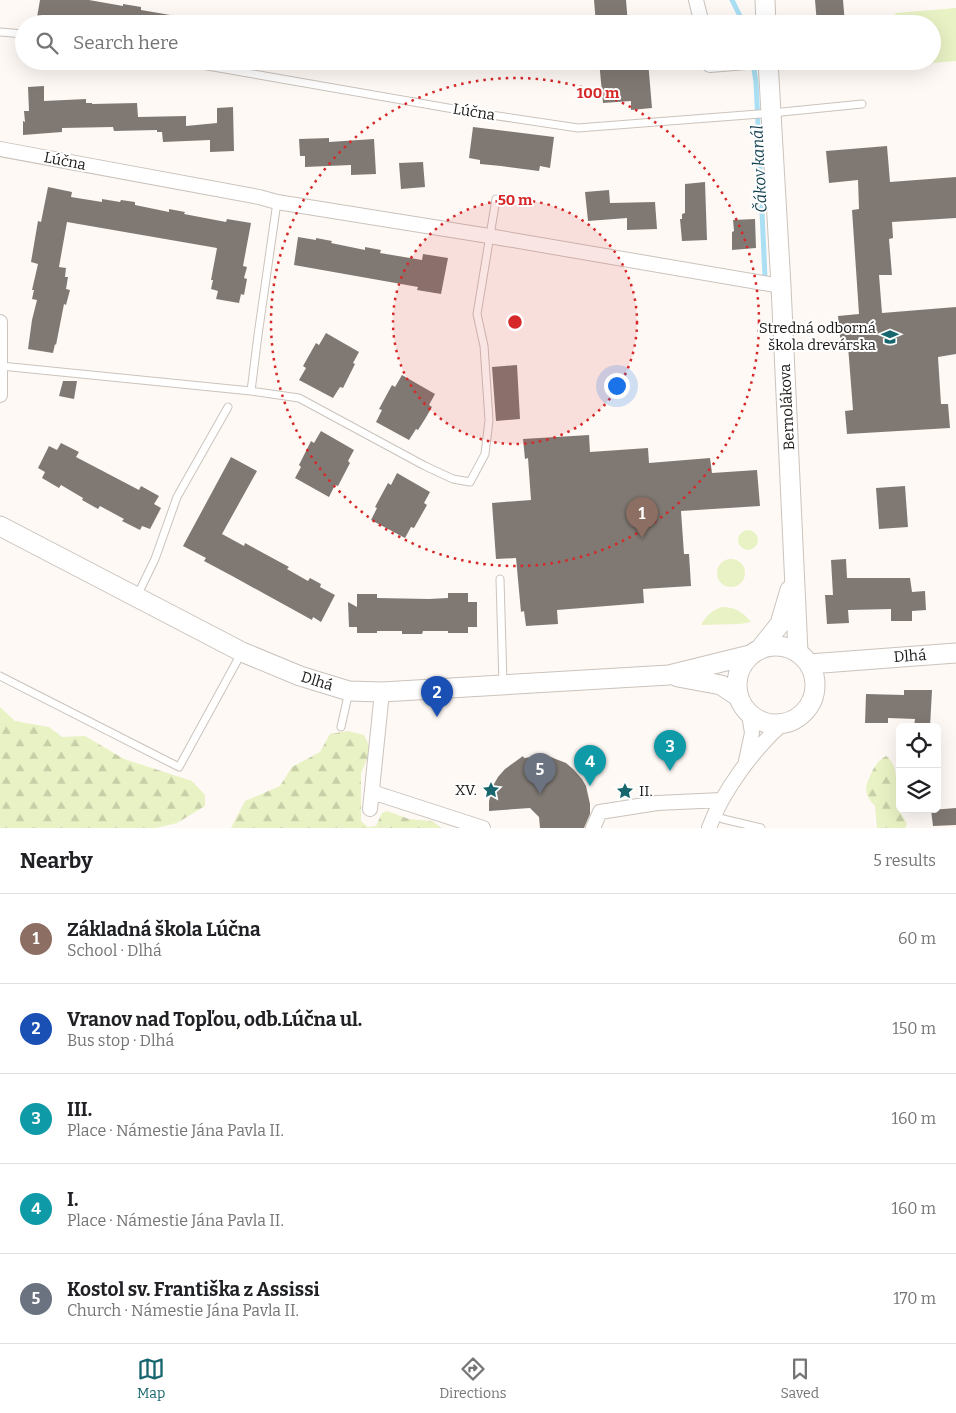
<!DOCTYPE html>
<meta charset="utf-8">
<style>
body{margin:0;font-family:Bitter,serif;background:#f2f2f2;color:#202124}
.controls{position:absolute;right:15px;bottom:15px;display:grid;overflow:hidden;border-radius:8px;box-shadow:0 5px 20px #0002}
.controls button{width:45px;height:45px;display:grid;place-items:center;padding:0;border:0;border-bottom:1px solid #e0e0e0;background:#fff;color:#202124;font:25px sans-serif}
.you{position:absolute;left:616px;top:385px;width:18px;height:18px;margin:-12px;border:4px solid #fff;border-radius:50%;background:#1a73e8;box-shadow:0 0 0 8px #1a73e833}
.badge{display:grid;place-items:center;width:32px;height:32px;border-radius:50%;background:#17656d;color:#fff;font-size:16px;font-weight:700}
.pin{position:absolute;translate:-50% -41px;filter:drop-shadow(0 1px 2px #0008)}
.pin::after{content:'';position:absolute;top:26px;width:18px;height:15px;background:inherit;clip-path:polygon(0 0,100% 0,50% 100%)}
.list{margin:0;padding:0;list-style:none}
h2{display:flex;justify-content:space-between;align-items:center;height:65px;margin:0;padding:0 20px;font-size:21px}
h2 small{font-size:16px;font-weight:400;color:#757577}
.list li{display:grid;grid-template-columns:32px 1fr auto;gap:15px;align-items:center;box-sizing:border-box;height:90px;padding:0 20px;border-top:1px solid #e0e0e0}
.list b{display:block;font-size:19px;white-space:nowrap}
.list p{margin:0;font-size:16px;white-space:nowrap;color:#757577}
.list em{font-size:16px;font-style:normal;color:#757577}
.icon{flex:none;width:28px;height:28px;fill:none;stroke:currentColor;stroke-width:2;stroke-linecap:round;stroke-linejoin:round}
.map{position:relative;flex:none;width:956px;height:828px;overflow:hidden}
.search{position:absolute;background:#fff;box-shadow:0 5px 20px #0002;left:15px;right:15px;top:15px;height:55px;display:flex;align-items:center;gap:12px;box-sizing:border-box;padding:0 18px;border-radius:28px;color:#757577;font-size:19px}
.sheet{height:515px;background:#fff}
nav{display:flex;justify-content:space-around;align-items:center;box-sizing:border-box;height:70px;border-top:1px solid #e0e0e0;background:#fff;font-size:14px;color:#757577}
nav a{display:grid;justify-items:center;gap:2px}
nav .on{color:#17656d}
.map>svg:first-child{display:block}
</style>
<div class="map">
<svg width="956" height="828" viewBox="0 0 956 828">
<defs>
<pattern id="forest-firs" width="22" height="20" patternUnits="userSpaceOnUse" patternTransform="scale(1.25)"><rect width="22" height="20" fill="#e9f2c4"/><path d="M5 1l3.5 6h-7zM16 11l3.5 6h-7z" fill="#c7cfa8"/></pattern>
</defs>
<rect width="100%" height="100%" fill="#fef9f5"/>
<path fill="#e9f2c4" d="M956,8V61L900,66L895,62L932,61V24H892V18L896,13Z
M738 540a10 10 0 1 1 20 0a10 10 0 1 1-20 0Z
M717 573a14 14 0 1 1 28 0a14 14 0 1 1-28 0Z
M722,607C735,607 743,612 751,622L740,624L701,625C706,616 712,610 722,607Z"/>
<path fill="url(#forest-firs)" d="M0,707L15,721L49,727L62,737L85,736L124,759L192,781L205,795V806L177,823L156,828H0Z
M348,731L364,735L371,750L361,773V821L368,827L376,826L382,813L387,811L409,819L432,821L442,828H231L245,801L280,786L292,767L320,752L330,734Z
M886,756C902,768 893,790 898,805C899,812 904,818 907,824L905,828H877L875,806C864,794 864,788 871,774C875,765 878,761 886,756Z"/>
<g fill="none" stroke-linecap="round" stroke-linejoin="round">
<path stroke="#aadff4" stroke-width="5" d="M732,0L744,24
M753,63L756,82L765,277"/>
</g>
<path fill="#807973" d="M40,0H89L123,6V4L141,7V10L182,17V24H44L36,23Z
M594,0H626L628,24H596Z
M815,0H843L845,24H817Z
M599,61H648L652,108L631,110V101L603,103Z
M44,86V101L86,99V103H92V104L137,103L138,117L186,116V126L217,123V108L233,107L234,151L210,152V140L163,142L162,132H157V130L114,131L113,127L62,128V132L23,135V121L25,122L24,111H29L28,87Z
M473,127L554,137L550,168L540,166L539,171L501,166L480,164V160L469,158Z
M329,138V142L374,139L376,174L351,175V165L305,167V156H300L299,139Z
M887,146L890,182L956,177V218L892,222L893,238L889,239L892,275H879L882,313L956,307V354L938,357L941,404H948L950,428L847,434L845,411L853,410L848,346H841L838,316L859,314L852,210L859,209L858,180L829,183L826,151Z
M423,162L425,187L401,189L399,163Z
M705,182L707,240L682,241L680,219H682V214L685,213V184Z
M48,187L72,192L71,197L102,202V199L120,202L121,200L135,202V205L169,212V209L185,212L184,214L226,222L227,219L251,223L243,266L247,267L244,278L247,279L244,295L241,294L239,303L216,299L218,291L211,289L213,280H211L217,248L67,222L59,267L66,268L65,277H68L66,289L70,290L66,305L64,304L56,345L55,344L53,353L28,349L32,320L37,300L32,299L34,290H32L38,264L31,262L38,221L41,222Z
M609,190L610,203L655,202L657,229L627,230V218L588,221L585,192Z
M755,219L756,248L732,250V232L734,231L733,220Z
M298,237L316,240V238L332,241L331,243L365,250V247L381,250L380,253L422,260L423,254L448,258L441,294L417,290L418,287L294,265Z
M326,333L359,352L353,363L355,364L343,388L340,387L333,398L299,380L306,368L303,366L316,343L319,345Z
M517,365L520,419L496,421L492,367Z
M402,375L435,394L429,405L432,407L425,419L418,430L416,429L409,440L376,422L382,410L379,409L392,385L395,387Z
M63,381H77L74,399L59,396Z
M321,431L354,450L348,461L350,463L338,486L335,485L329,497L295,478L301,467L299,465L311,441L314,443Z
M589,435L590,452L648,448L649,463L710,458L712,473L757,470L760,506L681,511L684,554H689L691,586L643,589L644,603L557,610L558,624L526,626L524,611L521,612L516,558L496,559L492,503L531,500L528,458L525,459L523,439Z
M61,443L79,452L76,457L139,490L141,486L159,496L154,504L161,508L150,529L142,526L140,530L122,521L124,519L100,506L98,509L82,500L83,498L61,485L59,488L42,478L45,472L38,468L49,446L57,450Z
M231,457L257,471L222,534L244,546L245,543L289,567L287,569L308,581L310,578L321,584L320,587L335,595L321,622L313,617L312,620L234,577L204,561L206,558L183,546Z
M397,473L430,492L424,503L427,505L414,528L411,527L405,538L371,520L377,508L375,507L388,483L391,485Z
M905,486L908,527L879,529L876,488Z
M846,559L847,578H910L912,592L925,591L926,610L912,611V621H891V609L848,610L849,623L827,624L825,595H833L831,560Z
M448,593H468V602H477V627H468V633H448V631H423L422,634H402V631H377V633H357V627H349L348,602L357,607V594H377V598L429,599L448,598Z
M904,690H932L930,727H914L915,719L888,718V723H865L866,694L904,695Z
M523,756L524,758L541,756H548L566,763L573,769L582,779L586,786L590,804V814L584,828H540L539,817L530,808L489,811V801L494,784L498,777L505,769Z
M956,808V825L933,826L931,810Z"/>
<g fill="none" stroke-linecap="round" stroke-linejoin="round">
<g stroke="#cbc3bc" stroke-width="9">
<path id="lane" d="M0,32L24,34
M179,61L471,112L578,128L772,113L862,104
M1,366L251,391L299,398L425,466L453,479L470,482L485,454L489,420L484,346L477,314L496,199
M251,391L258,335L277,202
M500,579L503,684
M137,596L155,559L177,497L228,407
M0,676L179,767L242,652
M341,727L349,691
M714,814L723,819L761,828"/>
</g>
<g stroke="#cbc3bc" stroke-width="16">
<path id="street" d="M696,0L702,24
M709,61L710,65L758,61
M0,149L259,197L277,202L489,236L781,286
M0,322V395
M746,761L752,733L749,714
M372,792L483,828
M370,809L382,692
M593,828L600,812L657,803L722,800
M709,828C722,792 754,749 782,724"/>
</g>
<g stroke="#cbc3bc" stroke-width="21">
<path id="secondary" d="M765,0L766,24
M768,61L781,286L798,652
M0,526L242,652L300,676L349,691L382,692L669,675L750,655
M737 685a39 39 0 1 1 78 0a39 39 0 1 1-78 0Z
M760,649L780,624L790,590
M809,664L956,653
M678,677L721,685L739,697"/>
</g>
<use href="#lane" stroke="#fff" stroke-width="7"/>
<use href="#street" stroke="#fff" stroke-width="14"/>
<use href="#secondary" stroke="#fff" stroke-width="19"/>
</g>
<circle cx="515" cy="322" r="122" fill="#d62828" fill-opacity=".12"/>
<g fill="none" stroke="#d62828" stroke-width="2.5" stroke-dasharray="2.5 5">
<circle cx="515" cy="322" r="122"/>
<circle cx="515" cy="322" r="244"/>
</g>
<defs>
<g id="school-bare" transform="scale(1.35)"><path d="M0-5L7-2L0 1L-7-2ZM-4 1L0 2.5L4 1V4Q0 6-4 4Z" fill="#17656d" stroke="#fff" stroke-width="2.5" paint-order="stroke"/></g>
<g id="sight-bare" transform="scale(1.35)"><path d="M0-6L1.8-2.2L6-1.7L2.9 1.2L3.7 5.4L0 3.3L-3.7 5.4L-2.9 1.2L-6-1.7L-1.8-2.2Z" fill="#17656d" stroke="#fff" stroke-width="2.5" paint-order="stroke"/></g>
</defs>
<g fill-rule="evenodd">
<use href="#school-bare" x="890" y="337"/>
<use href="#sight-bare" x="491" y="790"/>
<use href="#sight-bare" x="625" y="791"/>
</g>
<g text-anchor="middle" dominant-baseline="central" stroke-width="4" stroke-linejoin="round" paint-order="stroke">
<g font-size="15" fill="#1b1816" stroke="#fff">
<text transform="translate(474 112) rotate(9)">Lúčna</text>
<text transform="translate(65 161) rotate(11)">Lúčna</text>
<text transform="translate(787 407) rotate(-93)">Bernolákova</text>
<text transform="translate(910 656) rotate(-4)">Dlhá</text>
<text transform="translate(317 681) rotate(17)">Dlhá</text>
</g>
<g font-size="15" fill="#1b1816" stroke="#fff" text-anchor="end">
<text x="876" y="328">Stredná odborná<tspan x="876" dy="17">škola drevárska</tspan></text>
<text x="477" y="790">XV.</text>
<text x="639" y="791" text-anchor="start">II.</text>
</g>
<g font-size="16" font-style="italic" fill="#113f4e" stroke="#fff">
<text transform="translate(759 169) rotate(-93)">Čákov kanál</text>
</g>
</g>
<circle cx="515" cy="322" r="8" fill="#d62828" stroke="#fff" stroke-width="2.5"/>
<g font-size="15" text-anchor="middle" font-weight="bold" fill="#d62828" stroke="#fff" stroke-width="4" stroke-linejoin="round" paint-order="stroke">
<text x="598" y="98">100 m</text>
<text x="515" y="205">50 m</text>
</g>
</svg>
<div class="controls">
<button><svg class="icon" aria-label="locate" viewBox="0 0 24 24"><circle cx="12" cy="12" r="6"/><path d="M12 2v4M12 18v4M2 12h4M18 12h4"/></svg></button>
<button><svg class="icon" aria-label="layers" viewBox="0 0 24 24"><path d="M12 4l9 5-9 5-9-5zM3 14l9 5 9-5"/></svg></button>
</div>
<div class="you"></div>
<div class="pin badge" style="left:642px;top:538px;background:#8d6e63">1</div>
<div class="pin badge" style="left:437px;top:717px;background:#1a4fb4">2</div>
<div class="pin badge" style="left:670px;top:771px;background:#0f9aa8">3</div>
<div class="pin badge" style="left:590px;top:786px;background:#0f9aa8">4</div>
<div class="pin badge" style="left:540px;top:794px;background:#6b7280">5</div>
<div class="search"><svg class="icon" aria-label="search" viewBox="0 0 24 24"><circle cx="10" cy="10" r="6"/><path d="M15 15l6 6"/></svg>Search here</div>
</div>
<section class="sheet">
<h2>Nearby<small>5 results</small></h2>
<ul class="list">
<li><span class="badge" style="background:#8d6e63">1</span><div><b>Základná škola Lúčna</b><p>School · Dlhá</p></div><em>60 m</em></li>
<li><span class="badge" style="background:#1a4fb4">2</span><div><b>Vranov nad Topľou, odb.Lúčna ul.</b><p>Bus stop · Dlhá</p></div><em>150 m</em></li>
<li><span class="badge" style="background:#0f9aa8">3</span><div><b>III.</b><p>Place · Námestie Jána Pavla II.</p></div><em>160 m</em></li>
<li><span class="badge" style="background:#0f9aa8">4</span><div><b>I.</b><p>Place · Námestie Jána Pavla II.</p></div><em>160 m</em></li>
<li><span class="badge" style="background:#6b7280">5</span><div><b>Kostol sv. Františka z Assissi</b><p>Church · Námestie Jána Pavla II.</p></div><em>170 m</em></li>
</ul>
</section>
<nav>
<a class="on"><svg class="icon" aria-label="map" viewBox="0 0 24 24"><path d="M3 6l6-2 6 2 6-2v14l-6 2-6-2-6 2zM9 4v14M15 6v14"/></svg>Map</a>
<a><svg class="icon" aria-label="directions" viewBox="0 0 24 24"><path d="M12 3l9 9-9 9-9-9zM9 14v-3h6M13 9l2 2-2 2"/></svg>Directions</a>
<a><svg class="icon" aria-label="saved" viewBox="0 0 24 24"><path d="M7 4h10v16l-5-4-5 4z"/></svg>Saved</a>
</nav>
